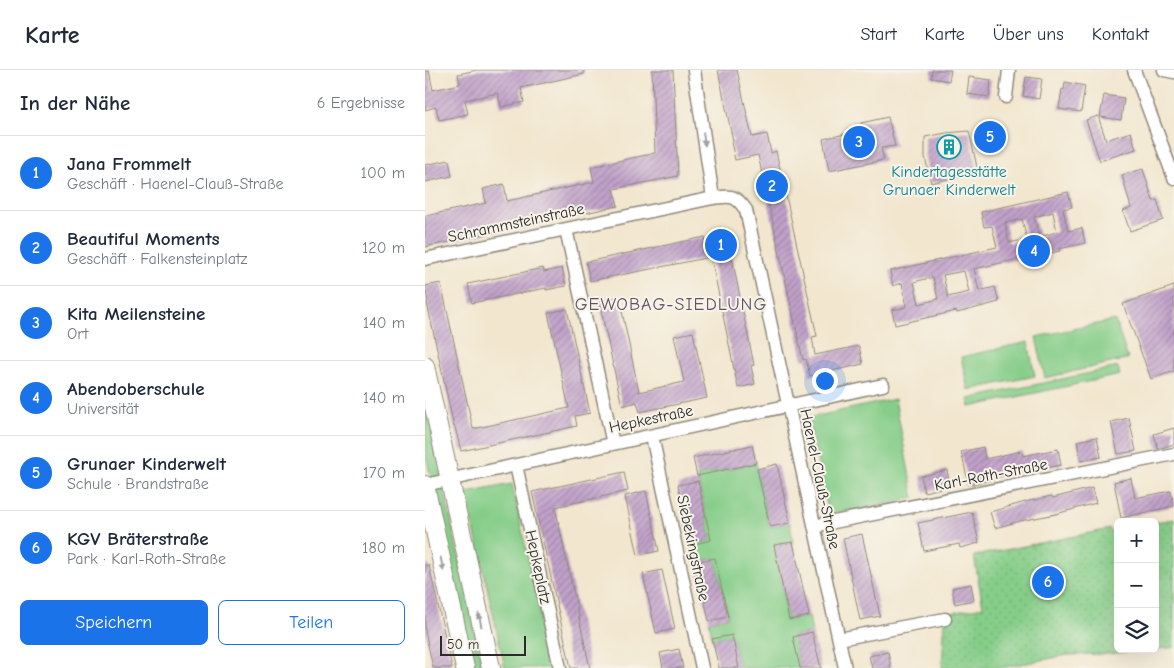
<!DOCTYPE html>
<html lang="de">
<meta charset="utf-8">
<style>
body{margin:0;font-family:"Comic Neue",sans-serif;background:#f6f6f7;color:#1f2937}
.controls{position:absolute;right:15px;bottom:15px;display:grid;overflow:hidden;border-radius:8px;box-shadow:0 5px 20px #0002}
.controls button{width:45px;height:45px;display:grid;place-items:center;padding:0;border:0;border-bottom:1px solid #e0e1e3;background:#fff;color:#1f2937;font:25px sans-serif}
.scale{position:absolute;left:15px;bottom:12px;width:86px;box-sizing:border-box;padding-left:5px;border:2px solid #2b2b2b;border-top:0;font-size:14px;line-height:18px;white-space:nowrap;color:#2b2b2b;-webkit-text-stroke:4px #f7f3e8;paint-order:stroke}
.you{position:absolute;left:399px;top:310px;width:18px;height:18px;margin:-12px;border:4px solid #fff;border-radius:50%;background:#1a73e8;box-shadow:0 0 0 8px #1a73e833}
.badge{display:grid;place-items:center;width:32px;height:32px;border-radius:50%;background:#1a73e8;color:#fff;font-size:16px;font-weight:700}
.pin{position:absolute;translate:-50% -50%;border:2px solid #fff;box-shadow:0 1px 5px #0006}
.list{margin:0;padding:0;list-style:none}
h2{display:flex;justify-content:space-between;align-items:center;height:65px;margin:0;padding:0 20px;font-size:21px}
h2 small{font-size:16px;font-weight:400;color:#747a83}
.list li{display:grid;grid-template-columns:32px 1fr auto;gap:15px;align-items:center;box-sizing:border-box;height:75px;padding:0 20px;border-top:1px solid #e0e1e3}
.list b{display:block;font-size:19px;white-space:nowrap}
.list p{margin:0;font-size:16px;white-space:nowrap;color:#747a83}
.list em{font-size:16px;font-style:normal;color:#747a83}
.actions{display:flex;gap:10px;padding:15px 20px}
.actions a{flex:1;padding:11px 0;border:1px solid #1a73e8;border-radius:8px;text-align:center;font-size:18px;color:#1a73e8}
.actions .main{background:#1a73e8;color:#fff}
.icon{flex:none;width:28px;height:28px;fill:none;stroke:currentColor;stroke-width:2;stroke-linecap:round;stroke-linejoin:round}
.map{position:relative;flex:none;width:749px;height:598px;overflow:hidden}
header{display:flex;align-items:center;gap:30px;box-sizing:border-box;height:70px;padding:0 25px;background:#fff;border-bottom:1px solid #e0e1e3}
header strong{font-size:24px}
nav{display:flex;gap:28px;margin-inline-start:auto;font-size:18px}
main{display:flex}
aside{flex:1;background:#fff}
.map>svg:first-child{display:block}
</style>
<header>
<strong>Karte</strong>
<nav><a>Start</a><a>Karte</a><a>Über uns</a><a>Kontakt</a></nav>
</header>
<main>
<aside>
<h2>In der Nähe<small>6 Ergebnisse</small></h2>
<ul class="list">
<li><span class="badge">1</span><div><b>Jana Frommelt</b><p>Geschäft · Haenel-Clauß-Straße</p></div><em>100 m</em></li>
<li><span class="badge">2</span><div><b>Beautiful Moments</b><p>Geschäft · Falkensteinplatz</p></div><em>120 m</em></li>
<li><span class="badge">3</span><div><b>Kita Meilensteine</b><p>Ort</p></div><em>140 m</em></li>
<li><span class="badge">4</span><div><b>Abendoberschule</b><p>Universität</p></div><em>140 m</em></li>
<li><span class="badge">5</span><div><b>Grunaer Kinderwelt</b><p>Schule · Brandstraße</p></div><em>170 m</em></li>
<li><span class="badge">6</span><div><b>KGV Bräterstraße</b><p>Park · Karl-Roth-Straße</p></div><em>180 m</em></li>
</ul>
<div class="actions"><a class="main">Speichern</a><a>Teilen</a></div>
</aside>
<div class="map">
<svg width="749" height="598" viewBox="0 0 749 598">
<defs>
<pattern id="garden-dots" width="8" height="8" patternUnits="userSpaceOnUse" patternTransform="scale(1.25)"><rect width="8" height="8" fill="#85cd88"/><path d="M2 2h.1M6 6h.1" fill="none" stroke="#73b076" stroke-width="1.8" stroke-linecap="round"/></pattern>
<pattern id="building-hatch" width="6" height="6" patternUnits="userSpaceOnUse" patternTransform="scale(1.25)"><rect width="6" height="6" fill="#c1a1ca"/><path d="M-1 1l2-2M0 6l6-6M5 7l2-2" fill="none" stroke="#9d83a4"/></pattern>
</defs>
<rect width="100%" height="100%" fill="#f7f3e8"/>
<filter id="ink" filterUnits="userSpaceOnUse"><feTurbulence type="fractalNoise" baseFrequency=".02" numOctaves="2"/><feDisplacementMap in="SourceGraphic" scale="10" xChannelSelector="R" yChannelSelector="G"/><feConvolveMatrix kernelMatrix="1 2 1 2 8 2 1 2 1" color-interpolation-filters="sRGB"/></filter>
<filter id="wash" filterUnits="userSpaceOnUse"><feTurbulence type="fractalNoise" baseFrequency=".0096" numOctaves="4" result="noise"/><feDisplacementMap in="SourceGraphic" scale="20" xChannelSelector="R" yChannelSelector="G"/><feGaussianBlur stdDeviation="1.12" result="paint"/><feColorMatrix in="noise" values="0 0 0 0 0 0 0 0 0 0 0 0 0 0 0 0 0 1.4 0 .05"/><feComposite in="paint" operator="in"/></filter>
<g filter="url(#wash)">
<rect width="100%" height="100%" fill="#f2e6ce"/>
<path fill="#85cd88" stroke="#587c5a" d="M690,250L703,289L620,308L611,267Z
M603,272L610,306L543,320L536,287Z
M693,297L695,305L545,337L543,329Z
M470,329L489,428L404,446L383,348Z
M0,331L58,598H47L0,381Z
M331,393L344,457L365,453L368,472L350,475L363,550L384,546L387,562L368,567L375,598H314L307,565L287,569L284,551L303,547L290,488L271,492L266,475L286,470L272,406Z
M87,414L127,598H80L41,423Z"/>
<path fill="url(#garden-dots)" stroke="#587c5a" d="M749,449V577L745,578L684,584L643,585L576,598H517L520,544L558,537L549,486L685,459L687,464L693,463V579H730V452Z"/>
<g id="blocks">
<path fill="url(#building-hatch)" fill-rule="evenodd" d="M52,0H159V4L96,18L99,32L76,37L73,23L40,30L43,44L14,50L11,37L0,40V1H4L8,20L35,14L33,4Z
M227,0H248L253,106L189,119L193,136L0,177V146L61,133L58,119L79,114L82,131L169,112L166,97L230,83Z
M293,0H312L327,67L342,64L346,83L351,81L392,266L387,267L390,285L434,276L438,294L385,306L381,289L378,290L333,85L310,90L306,72L308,71Z
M507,0H526L524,11L506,8Z
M544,7L566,10L564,27L542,24Z
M601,7L617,9L614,29L598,26Z
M640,12L660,16L656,42L634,39L637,19L639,20Z
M679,25L699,28L696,50L675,47Z
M673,46L681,70L706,62L711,79L675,91L661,50Z
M463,47L470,76L456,78L459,90L404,101L398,69L438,60L436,53Z
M544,61L553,102L506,113L500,87V67L521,63Z
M24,90L27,106L0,112V95Z
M718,99L728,131L732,130L738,150L705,161L698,141L706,138L697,105Z
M643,122L647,137L638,139L643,161L657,158L660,173L634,179L635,181L620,184V183L549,199L554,221L570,217L574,232L532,243L531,241L470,255L467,240L482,237L477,213L468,216L465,201L572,177L567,156L559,157L556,142ZM628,142L632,162L614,167L609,147ZM597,149L602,169L584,173L580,153ZM539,201L544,222L523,227L518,205ZM508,207L513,229L494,234L489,212Z
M280,167L281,171L300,167L305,188H307L329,295L326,296L330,314L313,318L286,187L165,211L161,192Z
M118,198L119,202L137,198L141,216L121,220V218L47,233L43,214Z
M16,213L48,359L144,338L123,243L142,239L165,343L150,346L152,356L36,381L30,357H29L2,233L3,232L0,216Z
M749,216V301L726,309L698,234Z
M194,227L214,322L259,312L249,266L268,262L282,328L215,342L212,332L197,336L174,231Z
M704,348L711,381L693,384L686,352Z
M749,358V374L733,379L729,364Z
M672,367L676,387L656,391L652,371Z
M327,375L331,393L272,406L268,388Z
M558,377L560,389L597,381L598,386L633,379L636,395L616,399V397L565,408L566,410L544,415L536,382Z
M352,394L365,453L345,457L332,399Z
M522,400L525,416L499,422L496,406Z
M199,402L203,421L130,437L165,598H146L107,422Z
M706,408L710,428L746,421L749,436L696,448L689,412Z
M273,411L286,470L266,475L253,415Z
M667,418L671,433L631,444L595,451L570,458L565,442L604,431L627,426L628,428Z
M221,421L234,481L213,485L200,426Z
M547,442L554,473L535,478L534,474L499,481L493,453Z
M437,464L455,546L435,550L418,468Z
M368,472L384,546L364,550L349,475Z
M290,488L303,547L284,551L271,492Z
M0,495H4L27,598H8L0,561Z
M237,500L250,559L231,563L218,504Z
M546,514L549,530L530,534L527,518Z
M387,562L396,598H375L368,567Z
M307,565L314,598H294L287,569Z
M254,579L258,598H238L235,583Z
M463,582L466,598H447L444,586Z"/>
</g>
</g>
<g filter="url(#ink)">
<use href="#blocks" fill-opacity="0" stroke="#8e887c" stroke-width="1"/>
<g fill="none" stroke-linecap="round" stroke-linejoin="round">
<g stroke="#8e887c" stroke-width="15">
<path id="street" d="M269,0L288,128
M709,0L749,108
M739,0L749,2
M581,27L584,0
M141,159L188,374
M0,189L288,128C306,126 310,124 321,140L420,598
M227,366L277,598
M91,395L135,598
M0,415L458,315
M389,456L749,384
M414,569L520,549"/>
</g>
<g stroke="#8e887c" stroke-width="20">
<path id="secondary" d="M0,296L66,598
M0,415L40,598"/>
</g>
<use href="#street" stroke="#fff" stroke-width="12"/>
<use href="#secondary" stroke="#fff" stroke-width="18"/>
</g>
<defs><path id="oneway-solid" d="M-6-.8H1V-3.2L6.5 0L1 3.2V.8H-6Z" transform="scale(1.25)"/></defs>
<g fill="#a0a0a0">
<use href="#oneway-solid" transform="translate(279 69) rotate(82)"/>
<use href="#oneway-solid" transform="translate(17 494) rotate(78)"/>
<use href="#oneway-solid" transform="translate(55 550) rotate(-102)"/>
</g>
</g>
<defs>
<g id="building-ring" transform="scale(1.25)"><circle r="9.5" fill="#f7f3e8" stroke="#0f9aa8" stroke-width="1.5"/><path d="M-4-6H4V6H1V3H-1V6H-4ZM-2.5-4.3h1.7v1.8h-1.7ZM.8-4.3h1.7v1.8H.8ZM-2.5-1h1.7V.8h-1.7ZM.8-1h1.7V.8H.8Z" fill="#0f9aa8"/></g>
</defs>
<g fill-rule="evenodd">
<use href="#building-ring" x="524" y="77"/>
</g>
<g text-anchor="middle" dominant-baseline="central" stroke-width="4" stroke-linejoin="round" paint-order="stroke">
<g font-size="16" fill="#0d838f" stroke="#f7f3e8">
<text x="524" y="102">Kindertagesstätte<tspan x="524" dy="18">Grunaer Kinderwelt</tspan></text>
</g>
<g font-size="16" fill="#2b2b2b" stroke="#f7f3e8">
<text transform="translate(91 153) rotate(-12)">Schrammsteinstraße</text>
<text transform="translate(226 349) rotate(-12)">Hepkestraße</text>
<text transform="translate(566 405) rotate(-11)">Karl-Roth-Straße</text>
<text transform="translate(395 409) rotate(78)">Haenel-Clauß-Straße</text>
<text transform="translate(268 478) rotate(78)">Siebekingstraße</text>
<text transform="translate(113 497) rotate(78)">Hepkeplatz</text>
</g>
<g font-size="18" letter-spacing="1" fill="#605463" stroke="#f7f3e8">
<text x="246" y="234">GEWOBAG-SIEDLUNG</text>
</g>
</g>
</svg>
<div class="controls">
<button>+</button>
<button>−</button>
<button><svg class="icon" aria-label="layers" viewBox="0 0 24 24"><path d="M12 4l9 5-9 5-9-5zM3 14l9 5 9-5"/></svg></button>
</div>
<div class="scale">50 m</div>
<div class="you"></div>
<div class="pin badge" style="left:296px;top:175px">1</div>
<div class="pin badge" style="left:347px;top:116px">2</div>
<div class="pin badge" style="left:434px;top:72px">3</div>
<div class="pin badge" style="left:609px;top:181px">4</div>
<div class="pin badge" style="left:565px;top:67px">5</div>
<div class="pin badge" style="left:623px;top:512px">6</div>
</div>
</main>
